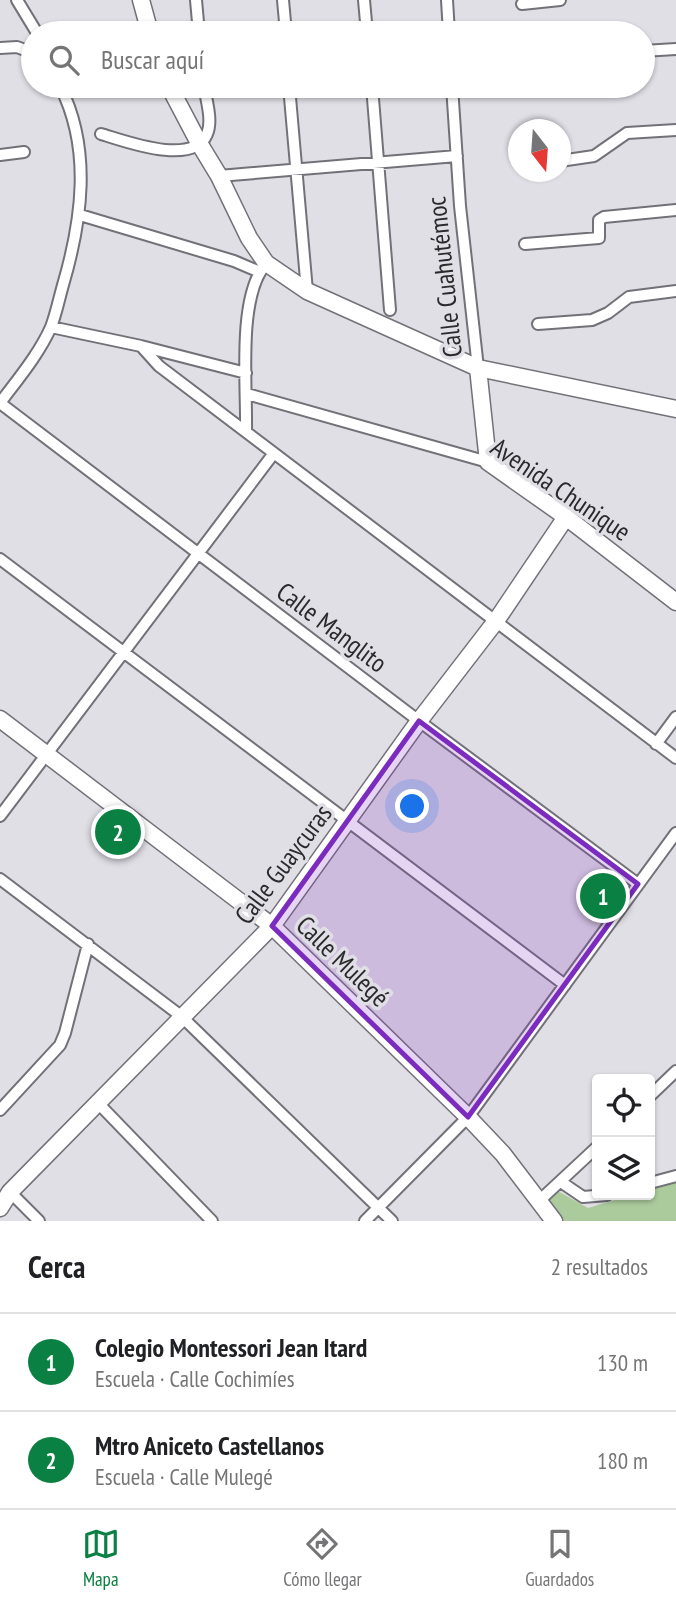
<!DOCTYPE html>
<html lang="es">
<meta charset="utf-8">
<style>
body{margin:0;font-family:"PT Sans Narrow",sans-serif;background:#f2f2f2;color:#202124}
.controls{position:absolute;right:21px;bottom:21px;display:grid;overflow:hidden;border-radius:7px;box-shadow:0 2px 5px #0004}
.controls button{width:63px;height:63px;display:grid;place-items:center;padding:0;border:0;border-bottom:2px solid #e0e0e0;background:#fff;color:#202124;font:35px sans-serif}
.compass{position:absolute;left:508px;top:119px;width:63px;height:63px;border-radius:50%;background:#fff;box-shadow:0 2px 5px #0004;rotate:163deg}
.you{position:absolute;left:413px;top:807px;width:24px;height:24px;margin:-18px;border:5px solid #fff;border-radius:50%;background:#1a73e8;box-shadow:0 0 0 10px #1a73e833}
.badge{display:grid;place-items:center;width:46px;height:46px;border-radius:50%;background:#0b8043;color:#fff;font-size:23px;font-weight:700}
.pin{position:absolute;translate:-50% -50%;border:4px solid #fff;box-shadow:0 2px 7px #0006}
.list{margin:0;padding:0;list-style:none}
h2{display:flex;justify-content:space-between;align-items:center;height:91px;margin:0;padding:0 28px;font-size:30px}
h2 small{font-size:23px;font-weight:400;color:#757577}
.list li{display:grid;grid-template-columns:46px 1fr auto;gap:21px;align-items:center;box-sizing:border-box;height:98px;padding:0 28px;border-top:2px solid #e0e0e0}
.list b{display:block;font-size:26px;white-space:nowrap}
.list p{margin:0;font-size:23px;white-space:nowrap;color:#757577}
.list em{font-size:23px;font-style:normal;color:#757577}
.icon{flex:none;width:38px;height:38px;fill:none;stroke:currentColor;stroke-width:2;stroke-linecap:round;stroke-linejoin:round}
.map{position:relative;flex:none;width:676px;height:1221px;overflow:hidden}
.search{position:absolute;background:#fff;box-shadow:0 2px 5px #0004;left:21px;right:21px;top:21px;height:77px;display:flex;align-items:center;gap:18px;box-sizing:border-box;padding:0 24px;border-radius:38px;color:#757577;font-size:26px}
.sheet{height:287px;background:#fff}
nav{display:flex;justify-content:space-around;align-items:center;box-sizing:border-box;height:98px;border-top:2px solid #e0e0e0;background:#fff;font-size:19px;color:#757577}
nav a{display:grid;justify-items:center;gap:4px}
nav .on{color:#0b8043}
.map>svg:first-child{display:block}
</style>
<div class="map">
<svg width="676" height="1221" viewBox="0 0 676 1221">
<rect width="100%" height="100%" fill="#e1dfe6"/>
<path fill="#accb9d" d="M676,1182V1221H561L547,1201L556,1190L588,1208L632,1195H650V1190Z"/>
<g fill="none" stroke-linecap="round" stroke-linejoin="round">
<g stroke="#737178" stroke-width="14">
<path id="street" d="M17,0L37,33
M196,0L199,33
M283,0L286,33
M364,0L367,33
M447,0L449,33
M522,4L560,0
M0,48L17,47L33,53
M643,51L676,49
M289,86L307,291
M372,86L390,310
M452,86L460,206L478,368
M101,134C125,141 193,167 207,134C213,121 206,99 204,86
M0,155L24,152
M560,161L594,156L627,133L676,130
M219,176L457,156
M80,215L234,261L260,272
M525,244L599,238V220L604,217L676,210
M538,324L592,320L608,313L629,297L676,291
M51,327L141,346L246,373
M141,346L159,366L676,758
M247,394L488,462
M0,403L419,721L638,884
M0,403C18,379 39,354 51,327C56,314 59,299 63,285C82,220 92,149 60,86
M246,431C247,387 238,305 262,269
M0,559L565,985
M656,744L676,717
M0,816L274,453
M0,879L181,1016L392,1221
M650,1096L676,1071
M97,1102L212,1221
M0,1110L60,1045L65,1033L88,944
M561,1182L583,1197L607,1195
M650,1183L676,1176
M10,1192L39,1221
M539,1201L597,1147
M365,1221L468,1117L676,833"/>
</g>
<g stroke="#737178" stroke-width="19">
<path id="secondary" d="M141,0L150,33
M169,86L199,143L219,176L249,238L266,263L307,291L478,368L676,409
M478,368L488,462L566,517L676,602
M0,719L272,926L468,1117L503,1154L554,1221
M0,1208L10,1192L272,926L419,721L496,621L566,517"/>
</g>
<use href="#street" stroke="#fff" stroke-width="10"/>
<use href="#secondary" stroke="#fff" stroke-width="16"/>
</g>
<path fill="#7b2cbf" fill-opacity="0.2" stroke="#7b2cbf" stroke-width="5" stroke-linejoin="round" d="M419,721L638,884L468,1117L272,926Z"/>
<g text-anchor="middle" dominant-baseline="central" stroke-width="7" stroke-linejoin="round" paint-order="stroke">
<g font-size="26" fill="#2a292c" stroke="#e1dfe6">
<text transform="translate(444 277) rotate(-96)">Calle Cuahutémoc</text>
<text transform="translate(561 489) rotate(34)">Avenida Chunique</text>
<text transform="translate(332 627) rotate(37)">Calle Manglito</text>
<text transform="translate(283 864) rotate(-53)">Calle Guaycuras</text>
<text transform="translate(343 961) rotate(44)">Calle Mulegé</text>
</g>
</g>
</svg>
<div class="controls">
<button><svg class="icon" aria-label="locate" viewBox="0 0 24 24"><circle cx="12" cy="12" r="6"/><path d="M12 2v4M12 18v4M2 12h4M18 12h4"/></svg></button>
<button><svg class="icon" aria-label="layers" viewBox="0 0 24 24"><path d="M12 4l9 5-9 5-9-5zM3 14l9 5 9-5"/></svg></button>
</div>
<svg class="compass" viewBox="-18 -18 36 36"><path d="M0-13l5 13h-10z" fill="#e53935"/><path d="M0 13l5-13h-10z" fill="#757577"/></svg>
<div class="you"></div>
<div class="pin badge" style="left:603px;top:896px">1</div>
<div class="pin badge" style="left:118px;top:832px">2</div>
<div class="search"><svg class="icon" aria-label="search" viewBox="0 0 24 24"><circle cx="10" cy="10" r="6"/><path d="M15 15l6 6"/></svg>Buscar aquí</div>
</div>
<section class="sheet">
<h2>Cerca<small>2 resultados</small></h2>
<ul class="list">
<li><span class="badge">1</span><div><b>Colegio Montessori Jean Itard</b><p>Escuela · Calle Cochimíes</p></div><em>130 m</em></li>
<li><span class="badge">2</span><div><b>Mtro Aniceto Castellanos</b><p>Escuela · Calle Mulegé</p></div><em>180 m</em></li>
</ul>
</section>
<nav>
<a class="on"><svg class="icon" aria-label="map" viewBox="0 0 24 24"><path d="M3 6l6-2 6 2 6-2v14l-6 2-6-2-6 2zM9 4v14M15 6v14"/></svg>Mapa</a>
<a><svg class="icon" aria-label="directions" viewBox="0 0 24 24"><path d="M12 3l9 9-9 9-9-9zM9 14v-3h6M13 9l2 2-2 2"/></svg>Cómo llegar</a>
<a><svg class="icon" aria-label="saved" viewBox="0 0 24 24"><path d="M7 4h10v16l-5-4-5 4z"/></svg>Guardados</a>
</nav>
